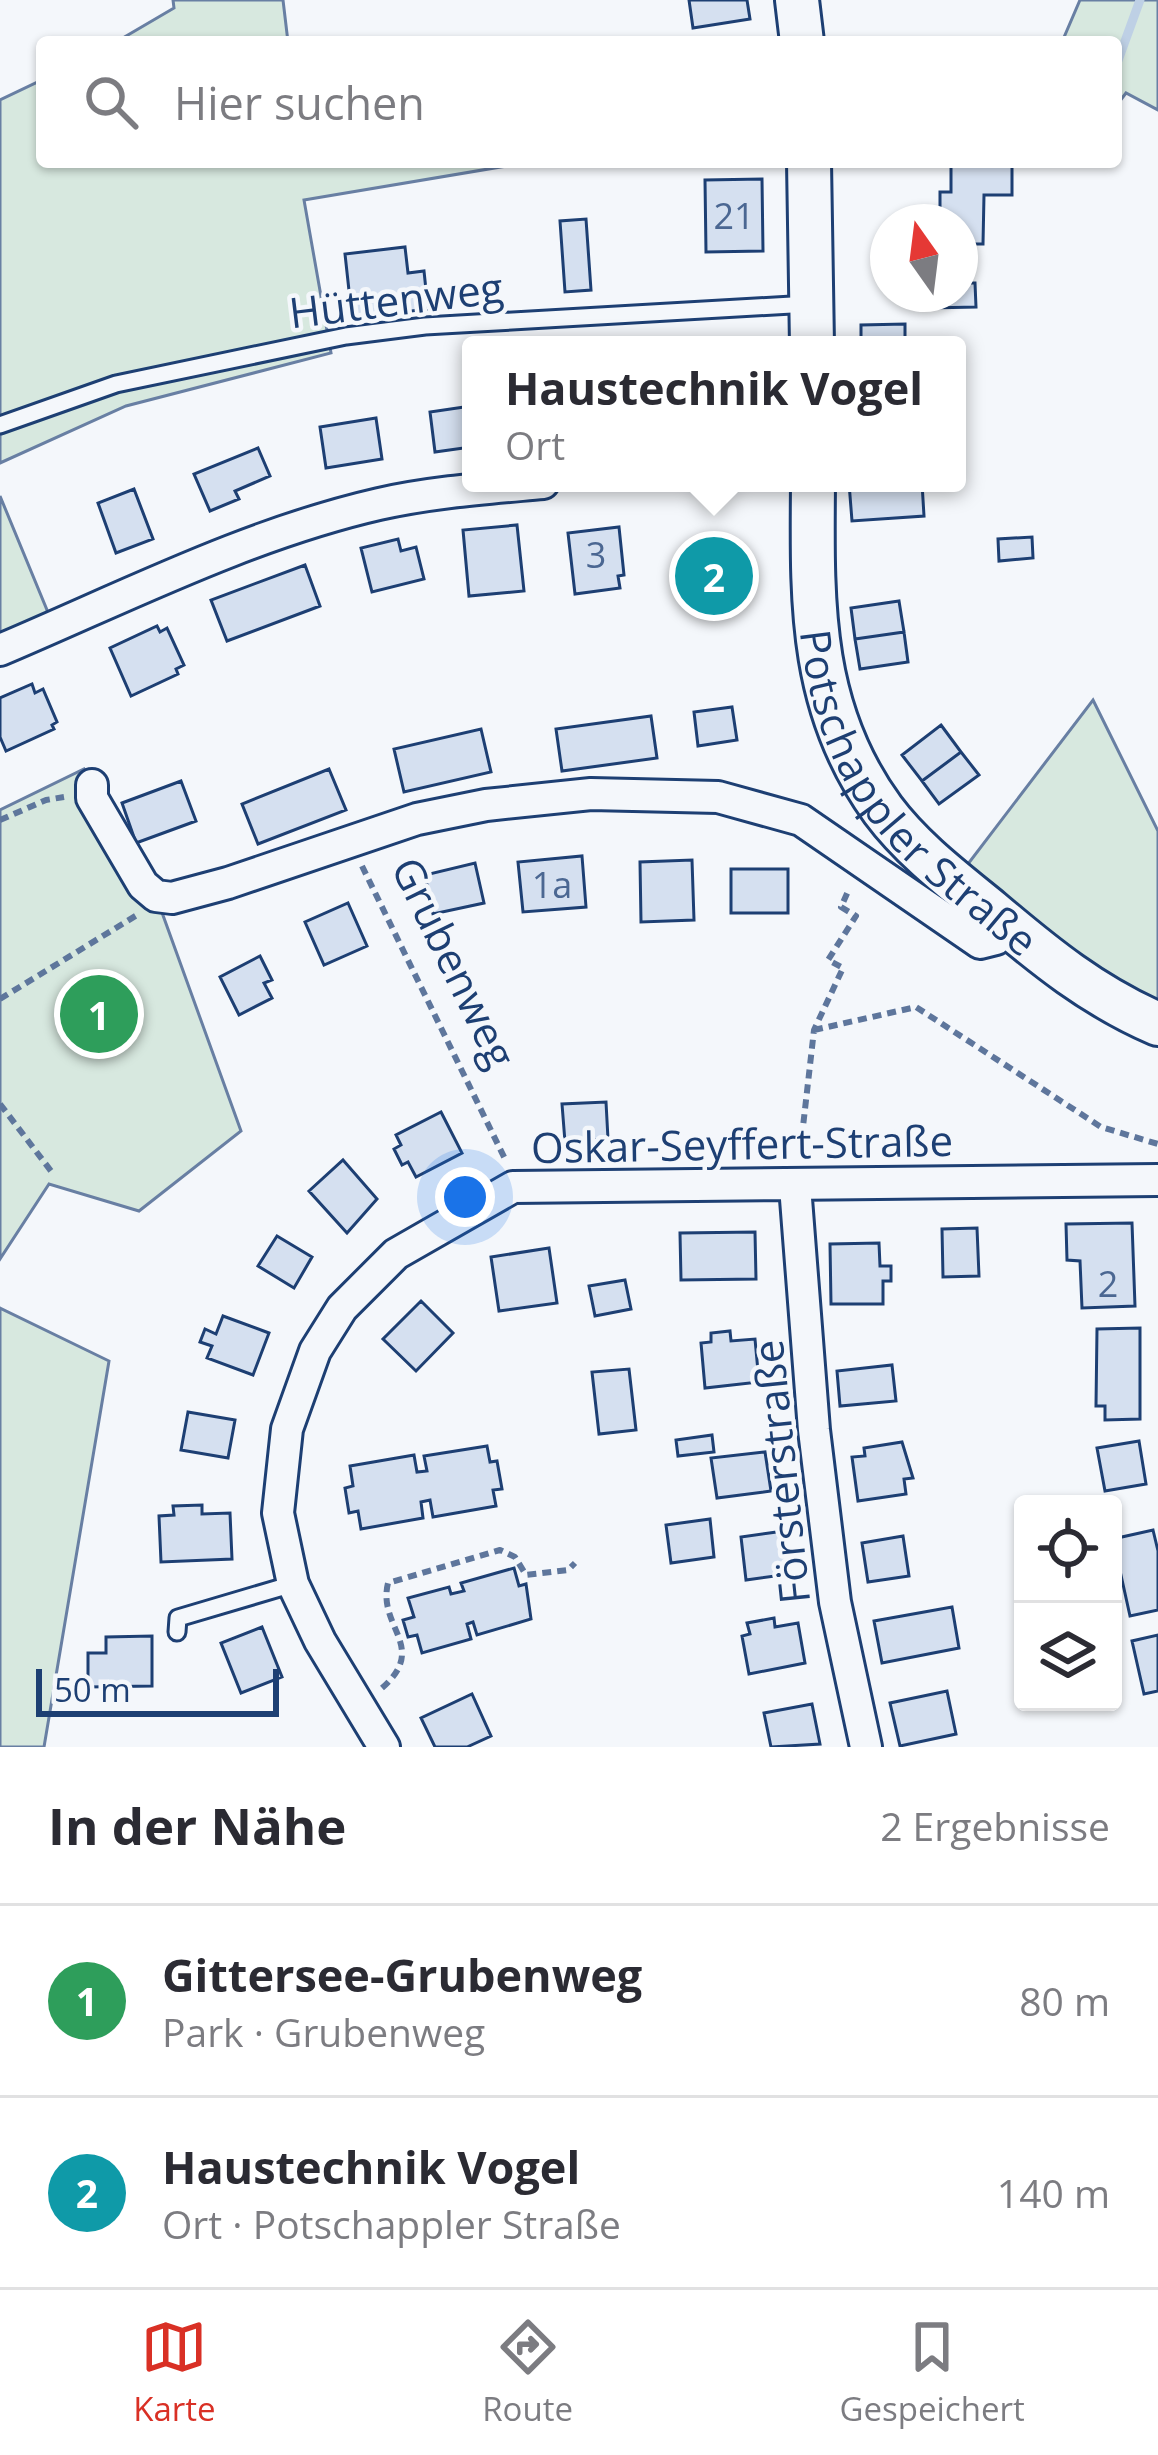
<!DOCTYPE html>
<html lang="de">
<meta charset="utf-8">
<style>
body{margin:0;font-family:"Open Sans",sans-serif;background:#f7f7f7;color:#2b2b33}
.controls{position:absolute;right:36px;bottom:36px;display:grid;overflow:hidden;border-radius:12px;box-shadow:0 3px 9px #0004}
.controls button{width:108px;height:108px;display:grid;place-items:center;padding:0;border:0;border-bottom:3px solid #e1e1e2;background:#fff;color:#2b2b33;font:60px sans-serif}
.compass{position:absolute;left:870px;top:204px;width:108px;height:108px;border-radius:50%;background:#fff;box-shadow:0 3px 9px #0004;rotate:346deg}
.scale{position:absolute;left:36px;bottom:30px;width:243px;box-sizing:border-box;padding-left:12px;border:6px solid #1d3f73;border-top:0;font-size:33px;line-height:42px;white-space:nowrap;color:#1d3f73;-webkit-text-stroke:9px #f4f7fb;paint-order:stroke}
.you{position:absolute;left:465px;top:1197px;width:42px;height:42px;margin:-30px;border:9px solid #fff;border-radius:50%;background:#1a73e8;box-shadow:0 0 0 18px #1a73e833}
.badge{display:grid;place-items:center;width:78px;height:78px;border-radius:50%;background:#d93025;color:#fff;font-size:39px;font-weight:700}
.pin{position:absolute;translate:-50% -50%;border:6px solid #fff;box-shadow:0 3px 12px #0006}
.popup{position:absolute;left:462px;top:336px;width:504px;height:156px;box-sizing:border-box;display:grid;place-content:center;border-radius:12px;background:#fff;filter:drop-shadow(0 3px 9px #0005);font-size:39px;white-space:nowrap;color:#7c7c81}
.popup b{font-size:45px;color:#2b2b33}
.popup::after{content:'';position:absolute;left:50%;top:100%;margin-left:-24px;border:24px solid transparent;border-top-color:#fff}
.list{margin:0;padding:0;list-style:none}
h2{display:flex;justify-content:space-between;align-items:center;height:156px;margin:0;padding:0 48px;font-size:51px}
h2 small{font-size:39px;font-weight:400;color:#7c7c81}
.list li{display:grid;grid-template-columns:78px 1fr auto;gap:36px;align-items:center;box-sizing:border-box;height:192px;padding:0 48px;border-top:3px solid #e1e1e2}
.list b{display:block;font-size:45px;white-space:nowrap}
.list p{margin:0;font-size:39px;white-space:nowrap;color:#7c7c81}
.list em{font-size:39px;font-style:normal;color:#7c7c81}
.icon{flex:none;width:66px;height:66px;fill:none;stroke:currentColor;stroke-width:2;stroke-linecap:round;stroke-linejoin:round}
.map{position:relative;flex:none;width:1158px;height:1747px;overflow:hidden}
.search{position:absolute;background:#fff;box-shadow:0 3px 9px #0004;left:36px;right:36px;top:36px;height:132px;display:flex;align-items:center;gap:30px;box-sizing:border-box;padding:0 42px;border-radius:12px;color:#7c7c81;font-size:45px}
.sheet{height:540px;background:#fff}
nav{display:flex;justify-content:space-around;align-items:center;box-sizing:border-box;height:168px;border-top:3px solid #e1e1e2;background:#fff;font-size:33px;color:#7c7c81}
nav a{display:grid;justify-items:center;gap:6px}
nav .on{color:#d93025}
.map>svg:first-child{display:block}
</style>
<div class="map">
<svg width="1158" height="1747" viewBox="0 0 1158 1747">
<rect width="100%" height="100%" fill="#f4f7fb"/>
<path fill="#d7e8df" stroke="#687fa3" stroke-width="3" d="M173,0H283L288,42H116L174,8Z
M1080,0H1158V110L1126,93L1116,106V42H1062Z
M42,80V162H530L304,200L331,353L126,406L0,463V100Z
M0,496L54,627L0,649Z
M1093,700L1158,831V1024L955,881Z
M84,769L156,896L241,1131L139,1211L49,1184L0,1259V810Z
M0,1308L109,1361L44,1747H0Z"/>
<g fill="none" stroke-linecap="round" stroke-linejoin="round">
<path stroke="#bed0e5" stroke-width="9" d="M1116,66L1140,0"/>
</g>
<path fill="#d5e0f0" stroke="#1d3f73" stroke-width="3" d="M689,0H747L750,19L693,28Z
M951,165H1012V195H984L983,244H960V222H952V216H940V192H951Z
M762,179L763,251L706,252L705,180Z
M586,219L591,290L565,292L560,221Z
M405,247L408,273L424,271L428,309L352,318L345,254Z
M960,283H975L976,307L929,308V294H960Z
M905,324V345H861V325Z
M471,406V447L435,452L430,412Z
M376,418L382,459L326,468L320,427Z
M258,448L270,476L235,491L239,499L210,511L194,474Z
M849,483H922L924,516L852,521Z
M134,489L153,539L116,553L98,503Z
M517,525L524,591L469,596L463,530Z
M619,527L624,575L618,576L620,588L575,594L568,533Z
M1032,537L1033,558L999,561L998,539Z
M398,539L401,551L416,547L424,579L372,592L361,548Z
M739,551L742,597L690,600L687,555Z
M305,565L320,606L227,641L211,600Z
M899,601L904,632L855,639L851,608Z
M157,626L160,632L167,628L184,665L176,669L178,674L131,696L110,648Z
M904,632L908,662L860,669L855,639Z
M32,684L35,693L43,689L57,722L52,725L54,729L6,751L0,737V698Z
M732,707L737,740L698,746L694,712Z
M651,716L657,758L562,771L556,729Z
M941,725L961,752L922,781L902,755Z
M481,729L491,772L404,792L394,749Z
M961,752L979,775L939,804L922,781Z
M329,769L346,810L258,844L242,804Z
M181,781L196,821L136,843L122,803Z
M582,856L586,907L523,912L518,862Z
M692,860L694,920L641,922L640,862Z
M475,863L484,903L433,914L425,875Z
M731,869H788V913H731Z
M348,903L367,946L324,965L305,922Z
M260,956L272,980L264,983L272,998L239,1015L220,977Z
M606,1102L608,1139L565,1142L562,1104Z
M441,1112L462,1153L416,1177L408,1162L402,1165L394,1149L401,1145L396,1135Z
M343,1160L377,1199L347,1233L309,1191Z
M1132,1223L1135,1306L1082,1308L1080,1261L1067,1260L1066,1224Z
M977,1228L979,1276L943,1277L942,1229Z
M755,1232L756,1279L681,1280L680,1233Z
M277,1236L312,1257L294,1288L258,1266Z
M879,1243L880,1266H891V1281H883V1304H831L830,1244Z
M549,1248L557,1303L499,1311L491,1257Z
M625,1280L631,1309L595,1316L589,1286Z
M421,1301L453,1333L416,1371L383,1339Z
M223,1316L269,1333L253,1375L207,1358L212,1346L200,1342L205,1329L216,1334Z
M1140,1328V1419L1105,1420V1406H1096L1097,1329Z
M730,1331L731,1341L755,1339L759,1382L705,1388L701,1343L711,1342V1333Z
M892,1365L896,1401L840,1406L837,1371Z
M629,1369L636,1430L599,1434L592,1372Z
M188,1412L235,1420L228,1458L181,1450Z
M712,1435L714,1452L678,1456L676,1440Z
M1139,1441L1146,1484L1105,1491L1097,1448Z
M902,1442L913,1478L904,1479L906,1494L858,1501L852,1457L865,1456L864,1448Z
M487,1446L490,1462L497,1461L502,1489L493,1490L496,1506L433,1517L430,1500L421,1502L423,1518L361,1529L358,1511L349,1513L345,1488L353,1486L350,1466L414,1455L417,1472L427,1471L424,1456Z
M765,1452L771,1491L717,1498L711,1458Z
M202,1505V1514L230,1513L232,1559L161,1562L159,1516L174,1515L173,1506Z
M710,1519L714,1557L671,1563L666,1525Z
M1153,1530L1158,1551V1610L1130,1616L1113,1539Z
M784,1531L790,1574L746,1580L741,1537Z
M903,1536L909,1576L868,1582L862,1543Z
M514,1568L519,1586L526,1584L531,1619L477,1635L473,1622L467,1624L471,1639L422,1653L417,1635L408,1637L403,1620L414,1617L408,1598L449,1587L451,1594L464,1591L461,1583Z
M952,1607L959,1648L882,1663L874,1621Z
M774,1618L775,1627L798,1623L805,1663L749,1674L742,1636L750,1634L747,1623Z
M262,1627L282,1677L241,1693L221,1643Z
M1158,1635V1691L1144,1694L1132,1641Z
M152,1636V1686L88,1687V1653H106V1637Z
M947,1691L956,1734L900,1746L890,1703Z
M472,1694L491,1736L467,1747H435L421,1718Z
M812,1704L820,1744L771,1747L764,1713Z"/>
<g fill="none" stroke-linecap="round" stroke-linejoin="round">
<g stroke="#1d3f73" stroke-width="21">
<path id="lane" d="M0,425L116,384L346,336L425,326L809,304
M177,1632L178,1618L293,1584"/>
</g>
<g stroke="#1d3f73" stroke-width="36">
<path id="street" d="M0,650C123,598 248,534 379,504C432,492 489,488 543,483
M92,785V798L143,885L156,896L172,898L228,883L417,819L486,805L591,794L718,797L801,820L980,943L996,939L1007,925
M795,1186L814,1430L835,1602L866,1747
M384,1747L320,1641L293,1584L278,1513L287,1429L315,1351L342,1308L396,1254L513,1187L1158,1180"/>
</g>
<g stroke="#1d3f73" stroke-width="48">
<g id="secondary">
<path d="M797,0L802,42"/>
<path d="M809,162L812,345"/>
<path id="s1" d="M813,483C812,602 809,709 883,810C912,849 953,880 991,911C1044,956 1093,996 1158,1024"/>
</g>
</g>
<path stroke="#5e769c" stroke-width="6" stroke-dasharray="9 6" stroke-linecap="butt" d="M0,820L46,800L64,797
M362,866L506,1161
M0,999L137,915
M814,1030L916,1007L1101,1127L1158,1144
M0,1104L51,1171
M800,1153L814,1030L843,968L828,960L856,916L841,907L849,889
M382,1688C429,1647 377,1627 388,1583L500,1550L515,1557L526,1575L568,1570L575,1563"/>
<use href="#lane" stroke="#f4f7fb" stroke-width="15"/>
<use href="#street" stroke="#f4f7fb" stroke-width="30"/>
<use href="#secondary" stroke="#f4f7fb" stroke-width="42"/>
</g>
<g text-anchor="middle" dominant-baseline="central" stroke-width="9" stroke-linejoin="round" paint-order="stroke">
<g font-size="36" fill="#4b6792">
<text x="734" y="215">21</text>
<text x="596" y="554">3</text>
<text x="552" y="884">1a</text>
<text x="1108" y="1283">2</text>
</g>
<g font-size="42" fill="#1d3f73" stroke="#f4f7fb">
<text transform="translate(396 299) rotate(-7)">Hüttenweg</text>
<text stroke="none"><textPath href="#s1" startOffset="345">Potschappler Straße</textPath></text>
<text transform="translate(455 962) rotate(64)">Grubenweg</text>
<text transform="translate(742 1143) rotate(-1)">Oskar-Seyffert-Straße</text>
<text transform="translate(780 1472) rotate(-96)">Försterstraße</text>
</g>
</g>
</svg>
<div class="controls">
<button><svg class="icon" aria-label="locate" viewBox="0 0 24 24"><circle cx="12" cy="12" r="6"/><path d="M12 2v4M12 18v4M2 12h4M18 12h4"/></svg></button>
<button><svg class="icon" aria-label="layers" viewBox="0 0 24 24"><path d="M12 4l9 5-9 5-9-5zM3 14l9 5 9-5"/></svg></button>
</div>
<svg class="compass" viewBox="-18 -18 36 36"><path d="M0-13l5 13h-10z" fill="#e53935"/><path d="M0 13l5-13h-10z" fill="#7c7c81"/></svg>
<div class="scale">50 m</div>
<div class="you"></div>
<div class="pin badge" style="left:99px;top:1014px;background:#2e9e5b">1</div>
<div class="pin badge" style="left:714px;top:576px;background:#0f9aa8">2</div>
<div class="popup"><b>Haustechnik Vogel</b>Ort</div>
<div class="search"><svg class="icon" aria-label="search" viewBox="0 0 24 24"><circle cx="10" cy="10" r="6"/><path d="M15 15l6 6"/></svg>Hier suchen</div>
</div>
<section class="sheet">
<h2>In der Nähe<small>2 Ergebnisse</small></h2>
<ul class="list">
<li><span class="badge" style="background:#2e9e5b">1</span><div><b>Gittersee-Grubenweg</b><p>Park · Grubenweg</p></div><em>80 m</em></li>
<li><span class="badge" style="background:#0f9aa8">2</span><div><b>Haustechnik Vogel</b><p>Ort · Potschappler Straße</p></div><em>140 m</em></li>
</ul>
</section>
<nav>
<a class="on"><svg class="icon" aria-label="map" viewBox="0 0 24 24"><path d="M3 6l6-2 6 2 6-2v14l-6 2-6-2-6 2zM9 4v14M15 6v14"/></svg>Karte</a>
<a><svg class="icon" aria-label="directions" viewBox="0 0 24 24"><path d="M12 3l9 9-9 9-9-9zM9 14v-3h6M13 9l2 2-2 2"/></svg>Route</a>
<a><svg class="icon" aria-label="saved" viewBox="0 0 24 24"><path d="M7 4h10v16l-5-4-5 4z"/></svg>Gespeichert</a>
</nav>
